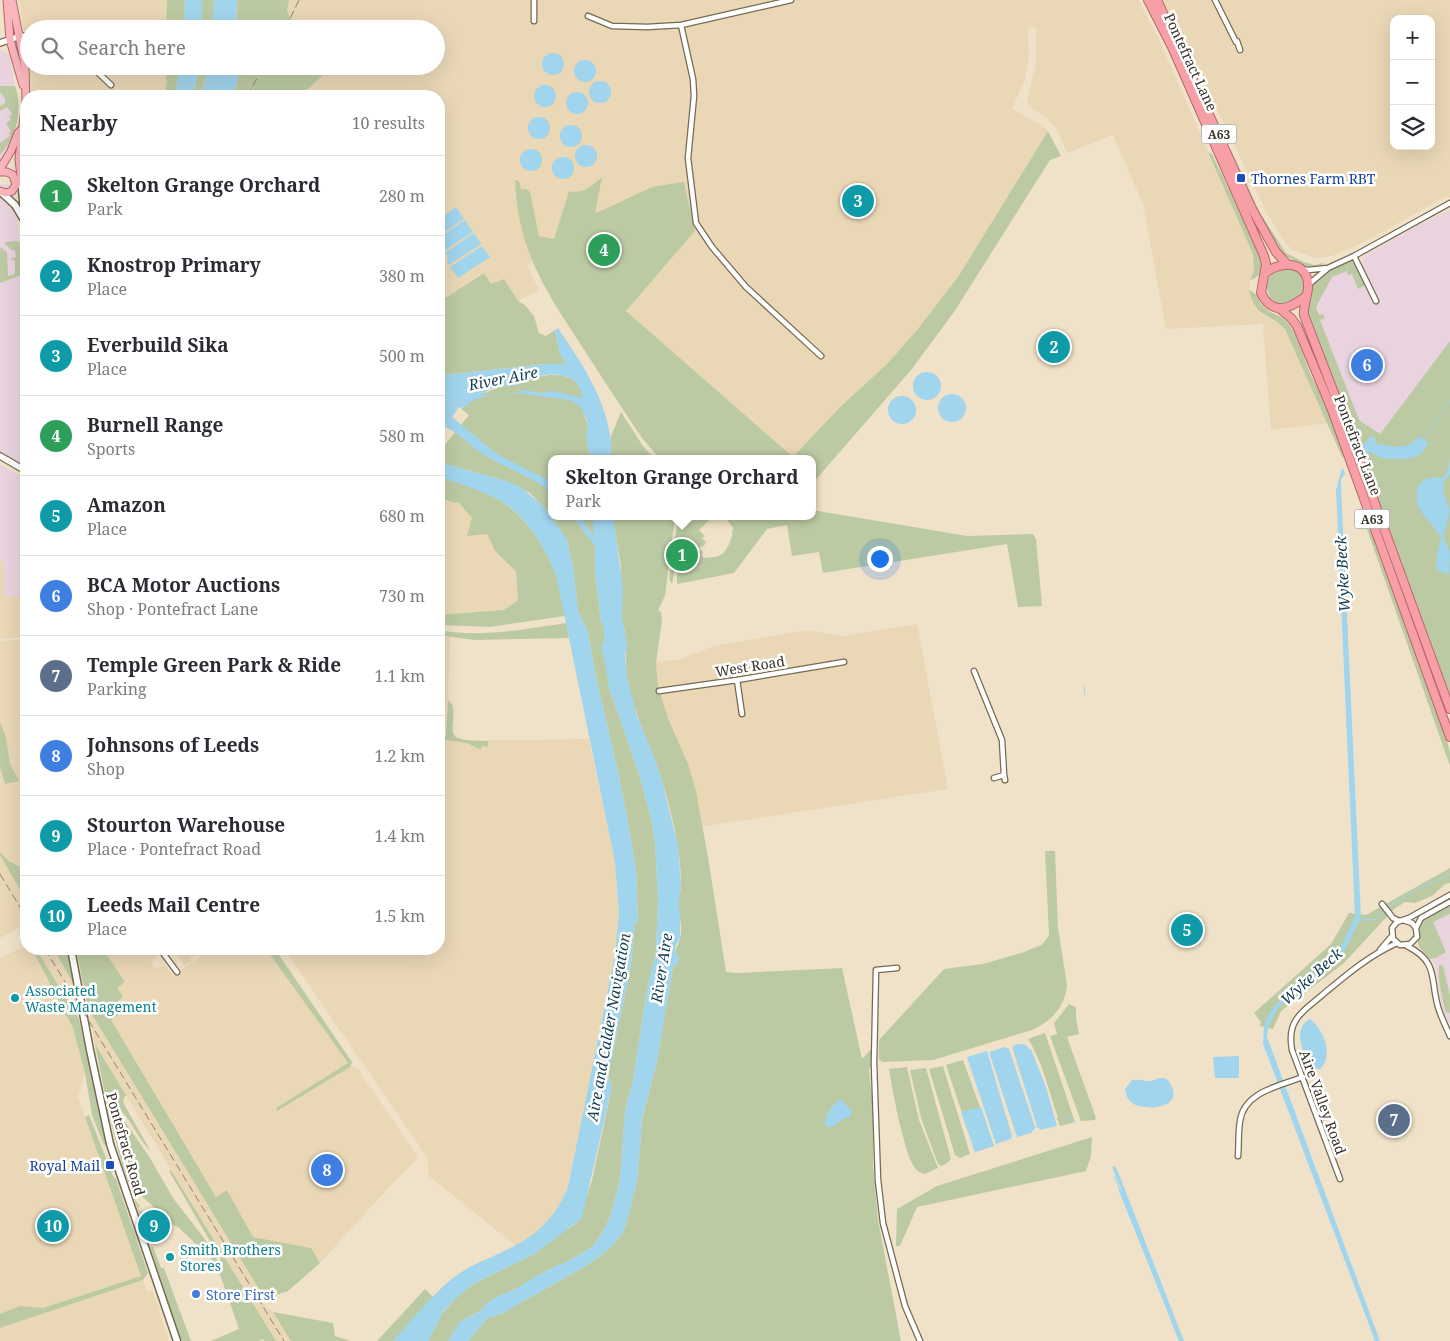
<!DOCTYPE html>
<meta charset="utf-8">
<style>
body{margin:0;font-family:"Noto Serif",serif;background:#f2f2f3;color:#2b2b33}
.controls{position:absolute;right:15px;top:15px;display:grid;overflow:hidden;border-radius:10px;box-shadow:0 5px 20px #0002}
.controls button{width:45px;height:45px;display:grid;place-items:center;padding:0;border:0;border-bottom:1px solid #e1e1e2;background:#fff;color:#2b2b33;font:25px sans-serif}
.you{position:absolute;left:879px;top:558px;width:18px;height:18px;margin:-12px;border:4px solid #fff;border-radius:50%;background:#1a73e8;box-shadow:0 0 0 8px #1a73e833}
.badge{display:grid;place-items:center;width:32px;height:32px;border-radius:50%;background:#b45309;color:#fff;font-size:16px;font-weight:700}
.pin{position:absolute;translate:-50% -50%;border:2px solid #fff;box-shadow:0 1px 5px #0006}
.popup{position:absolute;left:548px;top:455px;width:268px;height:65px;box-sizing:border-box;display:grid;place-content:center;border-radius:10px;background:#fff;filter:drop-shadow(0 1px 4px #0005);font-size:16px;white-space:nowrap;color:#7c7c81}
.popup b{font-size:19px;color:#2b2b33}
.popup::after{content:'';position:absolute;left:50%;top:100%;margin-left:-10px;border:10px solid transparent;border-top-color:#fff}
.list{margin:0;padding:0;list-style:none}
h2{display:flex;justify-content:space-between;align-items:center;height:65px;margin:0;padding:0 20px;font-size:21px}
h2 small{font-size:16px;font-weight:400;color:#7c7c81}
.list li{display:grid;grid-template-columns:32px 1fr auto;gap:15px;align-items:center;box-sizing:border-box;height:80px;padding:0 20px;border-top:1px solid #e1e1e2}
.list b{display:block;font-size:19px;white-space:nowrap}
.list p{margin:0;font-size:16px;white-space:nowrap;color:#7c7c81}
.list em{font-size:16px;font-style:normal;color:#7c7c81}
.icon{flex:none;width:28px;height:28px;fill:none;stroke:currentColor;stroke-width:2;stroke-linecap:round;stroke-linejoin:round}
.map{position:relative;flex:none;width:1450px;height:1341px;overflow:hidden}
.search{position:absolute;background:#fff;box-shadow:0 5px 20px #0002;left:20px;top:20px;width:425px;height:55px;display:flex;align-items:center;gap:12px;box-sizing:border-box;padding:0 18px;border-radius:28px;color:#7c7c81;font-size:19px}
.panel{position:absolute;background:#fff;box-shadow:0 5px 20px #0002;left:20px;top:90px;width:425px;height:865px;border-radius:20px}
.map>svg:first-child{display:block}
</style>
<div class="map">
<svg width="1450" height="1341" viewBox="0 0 1450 1341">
<rect width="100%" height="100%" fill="#f0e2c8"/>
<path fill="#e9d3df" d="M0,49L9,56L18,100L15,136L10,146L0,160Z
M0,184L13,185L17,219L26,321V468L0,452Z
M1450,210V341L1380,434L1352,416L1316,324V297L1328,277L1362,265V260L1364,256L1432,218Z
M0,464L26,480V595L5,597L3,559H0Z
M1450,914V1023H1448L1441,1004L1436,967L1432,959H1433V922Z"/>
<path fill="#e9d7b6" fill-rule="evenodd" d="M19,0H185L184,29H29V66Z
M289,0H1138L1159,40L1253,254L1254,270L1250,280L1249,290L1252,300L1265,316L1280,324L1285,329L1328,423L1271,430L1263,324L1166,329L1143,204L1113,135L1067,153L1056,128L1049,120L1028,105L1027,100L1036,63V28H1028L1029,57L1025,79L1012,109L1042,125L1048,131L958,277L917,330L887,364L839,408L793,457L626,311L695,231L684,182L569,262L601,177L588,189L576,193L569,191L554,239L539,236L530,192L515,191L521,225L532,262L527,265L539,290L518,301L504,279L491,284L483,273L439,302V96H301L332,66H436V29H294L287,10Z
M1162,0H1450V197H1445L1366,241L1332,256L1316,258L1292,250L1281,237L1267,213L1222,120L1200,80L1189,51ZM1394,19H1431V146H1394Z
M29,66H180L175,96H32Z
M439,497L455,503L458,502L464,507L487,534L495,551L516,571L518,600L505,610L439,615Z
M0,559H3L5,597L26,595V637L0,639Z
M917,624L948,789L699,827L666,723L652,663L680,659L714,646L808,630L842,636Z
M439,635L450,637L446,738L439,740Z
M26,639V870L9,861L0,852V767L5,784L10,764L6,737L0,722V641Z
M589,739L615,862L619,913L618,938L568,1187L564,1197L547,1223L539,1231L516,1246L429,1176L427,1157L284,949H439V741Z
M0,855L26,900V935L18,928L0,938Z
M26,948L32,949L73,1028L85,1073L78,1098L142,1276L43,1308L0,1323V959L16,950Z
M36,949H54L76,989L79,1019Z
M103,949H155L156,957L151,963L155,969L165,966L173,976L211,949H266L348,1063L276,1108L277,1111L351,1066L358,1069L418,1157L415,1162L403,1172L320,1263L311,1248L253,1237L227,1190L216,1198L110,1020L118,1000L117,987L124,982Z
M168,949H205L190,958L192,961L184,966L176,952Z
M88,1008L265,1299L262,1300L267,1308L272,1310L291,1341H276L252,1313L254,1306L95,1044Z
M143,1280L147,1291H152L154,1294L169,1341H0V1328Z"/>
<path fill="#bccaa3" d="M167,0H185L184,29H166Z
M202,0H214L212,29H202Z
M237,0H289L287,10L294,29H236Z
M164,66H180L175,96H164L167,82Z
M198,66H209L201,96H194Z
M237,66H332L301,96H233L238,78Z
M0,86H15C24,109 16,138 0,155V143L10,136L9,133L11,131L6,123L11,120L9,116L12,114L7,107L0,111V106L5,103V99L1,93H0Z
M1048,131L1061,156L1050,160L954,312L911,370L812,484V459H660L642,438C622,408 602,378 583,348C545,290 518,251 515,180L519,181L521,189H526L530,192L539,236L554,239L569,191C583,195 592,185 602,177L595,213L603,210L652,187L684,182L695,231L626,311L793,457L839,408L887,364L917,330L958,277Z
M1228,146L1231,150L1260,213L1286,253L1304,262L1315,265L1323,263V265L1306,267L1289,258L1281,251L1255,209Z
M1208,152L1212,154L1258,250C1261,262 1266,276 1250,280L1254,270L1253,254Z
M16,241L20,242L22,246L25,272L19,276L0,283V247L7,252L8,276L15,274V260H11L12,258L16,257L15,251L12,250L5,244V242Z
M1354,256L1368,284L1358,289L1352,274L1348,275L1347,271L1332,277L1316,307L1319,315L1323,314L1325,318L1320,320L1359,420L1380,434L1450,341V709L1304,315L1308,285L1328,268Z
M1267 286a19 19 0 1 1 38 0a19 19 0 1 1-38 0Z
M484,273L491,284L504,279L518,301L525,305L534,316L539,333L546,336L555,330L560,354L567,365L546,364L443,375L439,383V302Z
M1249,290C1259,294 1257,300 1264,307C1270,314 1280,314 1287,322C1303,341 1304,369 1319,389L1343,451V459L1285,329C1269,312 1256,319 1249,290Z
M549,375C563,375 579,376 582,394C583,400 582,407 583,413C585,418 588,422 588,428C588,439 588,448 590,459H552V516H592L596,536L595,572L601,621L604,627L609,688L639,774L652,822L655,843L658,898L656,952L647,989L633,1081L625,1111L620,1180L610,1217L601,1235L592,1247L567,1262L558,1265L535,1277L518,1288L497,1297L487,1303L480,1311L463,1320L448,1341H428L441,1315L455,1299L473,1284L536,1253L554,1238L578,1222L592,1181L612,1086L608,1076L631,965L635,921L638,922V920L636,868L630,834L619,776L596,677L588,632L578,611L574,573L567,540L550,514L530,493L506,481L439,462V441L444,446L469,415L461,409L467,405L465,404V400L473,394L480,395L499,387L519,384L536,377Z
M621,412L643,446L655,459H611V436Z
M439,476C459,483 481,489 499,500C525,515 546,547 556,575C560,588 562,602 565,616L490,627L439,625V615L504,610L518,600L516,571L495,551L487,534L467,536L472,518L458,502L455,503L439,497Z
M812,510L967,536L1033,534L1036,539L1042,606L1018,607L1007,544L823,573L819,552L792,556L787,525L767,529L734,573L677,584V565L686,556L683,546L678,551L672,584L669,579L678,519C688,516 700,513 709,520L699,530L705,536L702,538L706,542L704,546L700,547L698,549L703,552L701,555L704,558C720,557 724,556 730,542C732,536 733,535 732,530L734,529L724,516H812Z
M1362,515H1367L1445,732L1450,753V766Z
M612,516H675L665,596L658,610L661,612L662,620L656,663L658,687L669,721L688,764L696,791L708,857L726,972L737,973L842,968L862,1059L873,1047L872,1068L869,1069L873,1109V1165L878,1220L901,1341H468L485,1321L484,1319L501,1314L589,1264L608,1250L623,1233L630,1210L638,1176L642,1120L657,1061L673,967L677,965L679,957L675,953C676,947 679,944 680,938C683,928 679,915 678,904C678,898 681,892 681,885C681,850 672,814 662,781C651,747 634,714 627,679C624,659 629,639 622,620L621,565Z
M566,623L569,638L474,640L439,635V630C481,638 524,629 566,623Z
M448,700C461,710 445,733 458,738C466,741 481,741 488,741V747L482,746L481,750L467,743L447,740L439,741V738L446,737Z
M0,722L6,737L10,764L19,781L5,784L0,767Z
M1045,851H1055L1058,928L1067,985C1065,1007 1052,1021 1032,1030L933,1060L882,1062L879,1059V1040L944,969L983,964L1021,953L1042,945L1049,935Z
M0,852L9,861L26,870V900L0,855Z
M1450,868V883L1445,884L1432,896L1415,903L1405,902L1394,909L1343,964L1281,1011L1273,1029L1260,1026L1261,1022L1254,1013L1331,944L1349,913L1366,915Z
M1450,905V914L1433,922L1446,952L1436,958L1430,959L1420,948L1418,944L1420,923L1426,917Z
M32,949H36L79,1019L107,1144L104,1145L92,1115L85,1073L73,1028Z
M54,949H69L76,989Z
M82,949H103L125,982L117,988L123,997L118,1001L125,1010L111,1020L216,1197L227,1190L253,1237L311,1248L320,1263L288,1291L265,1299L88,1008L77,954H82Z
M266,949H275L352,1062L350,1067L277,1111L276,1108L348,1063Z
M1440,964L1443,966L1450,995V1013L1446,1012C1443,1002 1436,972 1440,964Z
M1069,1004L1076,1007V1017L1079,1034L1067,1037L1096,1118L1095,1120L1081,1121L1050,1036L1057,1034L1054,1023Z
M1045,1033L1075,1122L1060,1126L1058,1120H1056L1058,1118C1049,1092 1043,1062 1028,1039Z
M95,1044L126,1095L123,1100L124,1104L150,1150C134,1136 130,1109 107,1104Z
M963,1060L994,1146L975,1152L946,1065Z
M943,1066L970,1154L960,1158L955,1155L929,1069Z
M907,1067L919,1120L938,1168L925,1174C923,1173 920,1173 918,1171C905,1162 892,1087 889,1069Z
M926,1068L951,1159L946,1164L941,1166L938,1164L921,1118L910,1070Z
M107,1108L115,1111L121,1116L150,1158L173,1198L204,1238L218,1261L221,1260L169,1171L171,1170L276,1341H264L263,1339L259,1341H211L239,1329L216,1263L178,1227L171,1224L166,1217L159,1216L161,1213L140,1195L135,1200L140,1206L138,1209L159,1225L161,1223L163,1225L156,1227L155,1224L152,1225L153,1228H147L143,1224L121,1161Z
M89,1115L113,1176L116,1179L148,1273L143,1280L0,1328V1314L20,1306L43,1308L141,1276L85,1117Z
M1092,1137L1091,1156L1086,1171L917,1207L900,1246H896L897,1209L937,1186Z
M150,1247H153L161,1268H164L191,1341H183L180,1338Z
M425,1289L434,1298L393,1341H377Z
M273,1312L333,1323L335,1336L350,1341H291Z"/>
<path fill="#a1d4ed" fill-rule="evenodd" d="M185,0H202V29H184Z
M214,0H237L236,29H212Z
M542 64a11 11 0 1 1 22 0a11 11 0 1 1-22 0Z
M574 71a11 11 0 1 1 22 0a11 11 0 1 1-22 0Z
M180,66H198L194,96H175Z
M209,66H237L238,78L233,96H201Z
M589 92a11 11 0 1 1 22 0a11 11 0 1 1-22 0Z
M534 96a11 11 0 1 1 22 0a11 11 0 1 1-22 0Z
M566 103a11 11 0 1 1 22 0a11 11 0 1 1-22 0Z
M528 128a11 11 0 1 1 22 0a11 11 0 1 1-22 0Z
M560 136a11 11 0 1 1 22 0a11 11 0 1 1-22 0Z
M575 156a11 11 0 1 1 22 0a11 11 0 1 1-22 0Z
M520 160a11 11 0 1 1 22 0a11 11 0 1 1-22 0Z
M552 168a11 11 0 1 1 22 0a11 11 0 1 1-22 0Z
M456,207L464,219L439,236V219Z
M465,220L473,232L444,251L441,247H439V238Z
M474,233L481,244L449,265L447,262L448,256L445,253Z
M482,246L490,257L458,278L450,267Z
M558,328C580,361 604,395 610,435C612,443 611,451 611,459H590L586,437L588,429L587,420L580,407L570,400L516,393L483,397L472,401L465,407L458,408L452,417L497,454L552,482V493C532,477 506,468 484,455C469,445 456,430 439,424V383L443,375L546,364H566L560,354L555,330ZM544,375C563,373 581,377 582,398L554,391L540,393L526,390L505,394L482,396C488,385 506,387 516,385C526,382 534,377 544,375Z
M913 386a14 14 0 1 1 28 0a14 14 0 1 1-28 0Z
M938 408a14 14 0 1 1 28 0a14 14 0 1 1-28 0Z
M888 410a14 14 0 1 1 28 0a14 14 0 1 1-28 0Z
M1371,436L1376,439L1374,443C1387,446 1410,452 1418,436L1429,443L1421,454L1415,457L1405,459H1385L1369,452L1364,454L1361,448Z
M1450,458V474L1444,482L1443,492L1450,511L1443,538L1450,552L1449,574L1443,573L1436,568L1437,556L1441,538C1436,527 1424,519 1419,507C1414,497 1416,481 1429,478C1434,477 1440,479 1444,476C1449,471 1449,463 1450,458Z
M439,462L506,481L522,488L543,506L563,533L567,540L574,573L578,611L588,632L596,677L619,776L630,834L636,868L638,920V922L635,921L631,965L608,1076L612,1086L582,1218L536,1253L473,1284L455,1299L444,1311L428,1341H393C414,1318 435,1290 460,1273C472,1265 485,1260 498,1254C532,1239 553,1223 568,1187L615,955L619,913L615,862L556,575C545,547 525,513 497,499C478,489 458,484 439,476Z
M1343,468L1345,474L1341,479V486L1361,918C1354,930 1349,945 1341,956C1320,987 1270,993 1267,1037L1380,1341H1375L1371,1330L1263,1044L1264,1025L1271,1010L1280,1001L1337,955L1355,916L1336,490L1341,471Z
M572,516H580L594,536L592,516H612L614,522L623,588L622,619L624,626L627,647L625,655L627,678L637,716L654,757L662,781L678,846L681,886L678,905L680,911V938L676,945L675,952L679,957L677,965L673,967L657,1061L642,1119L638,1176L630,1210L623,1233L608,1250L589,1264L501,1314L485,1319V1321L468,1341H448L458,1325V1323L480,1311L487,1303L497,1297L518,1288L535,1277L558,1265L567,1262L592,1247L601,1235L610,1217L620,1180L625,1111L633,1081L647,989L656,952L658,898L655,843L652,822L639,774L609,688L606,668L601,646L604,643V627L601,621L595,572V546Z
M1310,1019C1324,1030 1334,1055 1320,1069L1311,1068C1304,1055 1291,1029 1310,1019Z
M1021,1044L1026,1045L1029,1049H1031L1046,1087L1057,1126L1040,1130L1038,1127L1035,1128L1031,1133L1017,1137L989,1052L1004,1047L1009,1049L1035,1127L1037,1126L1013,1050V1045Z
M987,1051L1012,1136L1011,1139L996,1144L967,1057Z
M1239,1056V1078H1215L1213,1057Z
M1159,1078C1165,1078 1168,1078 1171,1085C1184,1110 1142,1111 1132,1103C1127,1099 1126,1094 1125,1089L1132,1080C1143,1079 1148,1084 1159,1078Z
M841,1099L852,1112L850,1117L843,1119L833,1127L825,1126C826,1114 830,1106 841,1099Z
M981,1107L994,1146L975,1152L961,1112Z
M1115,1166L1120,1177L1184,1341H1179L1119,1191L1121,1189L1112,1167Z"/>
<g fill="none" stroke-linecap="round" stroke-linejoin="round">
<path stroke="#a1d4ed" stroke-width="1" d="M1423,440L1435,420L1446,409L1450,400
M1423,467L1424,468
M1334,543L1339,547
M1084,686L1085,695
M1387,908L1408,894L1450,874
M1358,921L1365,919L1375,920L1384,911
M1068,1118L1075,1122
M1115,1177L1120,1191"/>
<g stroke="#766a52" stroke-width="7">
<path id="minor" d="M1215,0L1236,42
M588,16L612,26L647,27L681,25L791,0
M534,21V0
M681,25L693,79L694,96L688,158L696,223L712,247L746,287L821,356
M21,36L29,35
M1237,41L1240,50
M91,66L111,85
M1354,256L1376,301
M1301,269L1308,270L1328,268L1354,256L1450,203
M1308,285L1327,269
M974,671L1002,740L1004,775
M737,680L742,714
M659,691L737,680L844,662
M994,778L1004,775L1005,780
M1450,895L1409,918L1397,922L1392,928L1393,939L1400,945L1410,944L1417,937L1416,928L1421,918L1450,902
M1382,904L1393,918L1399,921
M1403,920L1412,923L1416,928
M1407,946C1439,962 1430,979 1438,1007C1441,1017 1446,1027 1450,1036
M160,949L177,972
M1380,950L1392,936
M897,968L876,970L874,1064L878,1180L883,1223L905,1306L920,1341
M1238,1156C1239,1145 1238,1133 1240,1121C1244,1092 1279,1086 1303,1077
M1340,1179L1292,1050C1290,1039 1290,1029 1296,1020C1301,1011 1313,1003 1321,996C1345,976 1368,956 1397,943"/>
</g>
<g stroke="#766a52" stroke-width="8">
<path id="tertiary" d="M0,43L21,36
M0,456L26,471"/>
</g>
<g stroke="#766a52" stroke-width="9">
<path id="secondary" d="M21,177L26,237
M1,192L15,205L24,220
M71,949L90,1050L110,1144L177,1341"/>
</g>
<g stroke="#b4686b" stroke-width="9">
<path id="primary" d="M7,0L10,40L23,85
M0,169L11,151L18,133L21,130
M0,172H7L13,175L16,185
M0,191L6,193L12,191L21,177L19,159L26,100L25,66L12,0"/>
</g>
<g stroke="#b4686b" stroke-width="10">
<path id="trunk" d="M1148,0L1172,47L1264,256L1266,264L1261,293C1272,315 1288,310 1305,297
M1157,0L1252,209L1276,252L1287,264
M1265,273C1279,262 1306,259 1308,284C1309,294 1303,304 1304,315L1344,419L1450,709
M1280,309L1291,318L1297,326L1332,410L1450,737"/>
</g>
<use href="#minor" stroke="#fff" stroke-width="4.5"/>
<use href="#tertiary" stroke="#fff" stroke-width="5.5"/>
<use href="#secondary" stroke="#fff" stroke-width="6"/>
<use href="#primary" stroke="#fab6bc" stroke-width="7"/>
<use href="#trunk" stroke="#f89ea6" stroke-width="8"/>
<path stroke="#8c8372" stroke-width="1" stroke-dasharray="8 4" stroke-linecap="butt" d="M285,29L299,0
M247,96L264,66
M0,874L26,917
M45,949L284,1341"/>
</g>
<g fill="#1a4fb4" stroke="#fff" stroke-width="2">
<rect x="1236" y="173" width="10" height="10" rx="2.5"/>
<rect x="105" y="1160" width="10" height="10" rx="2.5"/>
</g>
<g fill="#0f9aa8" stroke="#fff" stroke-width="2">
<circle cx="15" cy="998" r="5"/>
<circle cx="170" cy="1257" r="5"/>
</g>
<circle fill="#3f7fe0" stroke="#fff" stroke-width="2" cx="196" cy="1294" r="5"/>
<g text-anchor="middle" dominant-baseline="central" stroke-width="5" stroke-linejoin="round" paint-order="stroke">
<g fill="#fff" stroke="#747069" stroke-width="1">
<rect x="1201.5" y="124.5" width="35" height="19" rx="4"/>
<rect x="1354.5" y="509.5" width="35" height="19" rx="4"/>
</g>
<g font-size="12" font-weight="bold" fill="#383329">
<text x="1219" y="134">A63</text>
<text x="1372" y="519">A63</text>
</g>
<g font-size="14" fill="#383329" stroke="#fff">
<text transform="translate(1191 62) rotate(65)">Pontefract Lane</text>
<text transform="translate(1358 445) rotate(69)">Pontefract Lane</text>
<text transform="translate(750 666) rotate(-9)">West Road</text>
<text transform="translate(1323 1102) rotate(70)">Aire Valley Road</text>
<text transform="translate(126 1144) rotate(74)">Pontefract Road</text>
</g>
<g font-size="14" fill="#164399" stroke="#fff" text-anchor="start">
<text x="1251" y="178">Thornes Farm RBT</text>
<text x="100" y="1165" text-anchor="end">Royal Mail</text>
</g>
<g font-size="14" fill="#0d838f" stroke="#fff" text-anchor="start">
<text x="25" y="990">Associated<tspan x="25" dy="16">Waste Management</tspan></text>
<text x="180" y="1249">Smith Brothers<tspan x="180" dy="16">Stores</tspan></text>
</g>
<g font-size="14" fill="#366cbe" stroke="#fff" text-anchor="start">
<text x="206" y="1294">Store First</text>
</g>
<g font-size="15" font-style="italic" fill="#113d4f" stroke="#fff">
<text transform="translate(503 378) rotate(-11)">River Aire</text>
<text transform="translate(1342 574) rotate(-93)">Wyke Beck</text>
<text transform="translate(661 968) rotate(-81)">River Aire</text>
<text transform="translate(1311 976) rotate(-42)">Wyke Beck</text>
<text transform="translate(608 1027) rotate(-80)">Aire and Calder Navigation</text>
</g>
</g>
</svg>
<div class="controls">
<button>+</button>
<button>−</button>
<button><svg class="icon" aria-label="layers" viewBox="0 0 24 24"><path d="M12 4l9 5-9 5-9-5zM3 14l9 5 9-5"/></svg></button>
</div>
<div class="you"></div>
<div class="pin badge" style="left:682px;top:555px;background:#2e9e5b">1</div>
<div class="popup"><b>Skelton Grange Orchard</b>Park</div>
<div class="pin badge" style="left:1054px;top:347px;background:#0f9aa8">2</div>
<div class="pin badge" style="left:858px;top:201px;background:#0f9aa8">3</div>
<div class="pin badge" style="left:604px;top:250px;background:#2e9e5b">4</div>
<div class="pin badge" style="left:1187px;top:930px;background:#0f9aa8">5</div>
<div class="pin badge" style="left:1367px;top:365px;background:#3f7fe0">6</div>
<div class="pin badge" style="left:1394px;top:1120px;background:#5c6f8a">7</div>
<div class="pin badge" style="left:327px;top:1170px;background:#3f7fe0">8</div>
<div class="pin badge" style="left:154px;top:1226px;background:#0f9aa8">9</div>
<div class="pin badge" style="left:53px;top:1226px;background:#0f9aa8">10</div>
<div class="search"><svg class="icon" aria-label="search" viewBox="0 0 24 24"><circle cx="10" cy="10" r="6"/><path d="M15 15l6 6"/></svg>Search here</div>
<section class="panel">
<h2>Nearby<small>10 results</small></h2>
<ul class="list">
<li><span class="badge" style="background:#2e9e5b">1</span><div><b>Skelton Grange Orchard</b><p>Park</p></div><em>280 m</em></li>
<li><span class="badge" style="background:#0f9aa8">2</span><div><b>Knostrop Primary</b><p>Place</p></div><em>380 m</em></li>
<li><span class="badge" style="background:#0f9aa8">3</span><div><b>Everbuild Sika</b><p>Place</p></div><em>500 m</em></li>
<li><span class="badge" style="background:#2e9e5b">4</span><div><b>Burnell Range</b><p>Sports</p></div><em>580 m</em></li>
<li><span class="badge" style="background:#0f9aa8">5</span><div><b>Amazon</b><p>Place</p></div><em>680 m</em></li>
<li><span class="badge" style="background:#3f7fe0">6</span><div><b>BCA Motor Auctions</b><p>Shop · Pontefract Lane</p></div><em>730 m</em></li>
<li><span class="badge" style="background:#5c6f8a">7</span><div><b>Temple Green Park &amp; Ride</b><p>Parking</p></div><em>1.1 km</em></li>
<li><span class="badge" style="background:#3f7fe0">8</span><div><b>Johnsons of Leeds</b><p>Shop</p></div><em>1.2 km</em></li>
<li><span class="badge" style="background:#0f9aa8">9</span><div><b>Stourton Warehouse</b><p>Place · Pontefract Road</p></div><em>1.4 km</em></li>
<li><span class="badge" style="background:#0f9aa8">10</span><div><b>Leeds Mail Centre</b><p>Place</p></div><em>1.5 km</em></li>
</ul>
</section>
</div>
